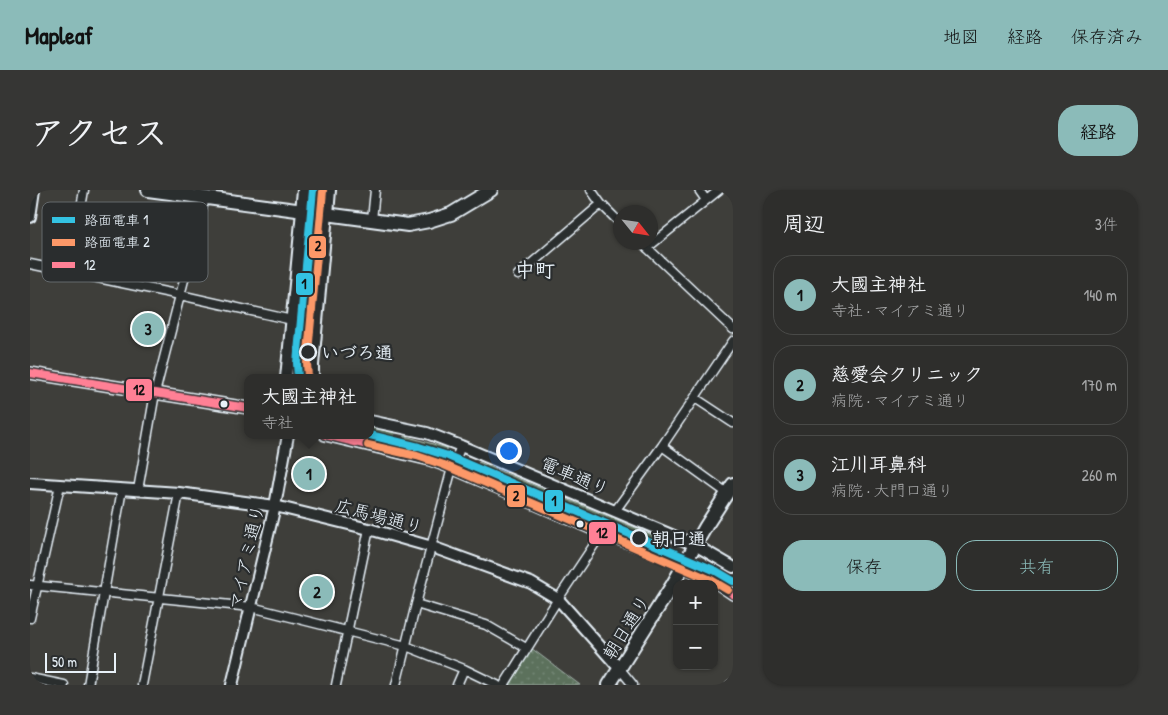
<!DOCTYPE html>
<html lang="ja">
<meta charset="utf-8">
<style>
body{margin:0;font-family:"Patrick Hand","Klee One",sans-serif;background:#363634;color:#f1f3f6}
.controls{position:absolute;right:15px;bottom:15px;display:grid;overflow:hidden;border-radius:10px;box-shadow:0 1px 4px #0004}
.controls button{width:45px;height:45px;display:grid;place-items:center;padding:0;border:0;border-bottom:1px solid #494a48;background:#2e2e2c;color:#f1f3f6;font:25px sans-serif}
.compass{position:absolute;left:583px;top:15px;width:45px;height:45px;border-radius:50%;background:#2e2e2c;box-shadow:0 1px 4px #0004;rotate:120deg}
.scale{position:absolute;left:15px;bottom:12px;width:71px;box-sizing:border-box;padding-left:5px;border:2px solid #e8f1f8;border-top:0;font-size:14px;line-height:18px;white-space:nowrap;color:#e8f1f8;-webkit-text-stroke:4px #2a2d2e;paint-order:stroke}
.you{position:absolute;left:478px;top:260px;width:18px;height:18px;margin:-12px;border:4px solid #fff;border-radius:50%;background:#1a73e8;box-shadow:0 0 0 8px #1a73e833}
.badge{display:grid;place-items:center;width:32px;height:32px;border-radius:50%;background:#8bbbb9;color:#111;font-size:16px;font-weight:700}
.pin{position:absolute;translate:-50% -50%;border:2px solid #fff;box-shadow:0 1px 5px #0006}
.popup{position:absolute;left:214px;top:184px;width:130px;height:65px;box-sizing:border-box;display:grid;place-content:center;border-radius:10px;background:#2e2e2c;filter:drop-shadow(0 1px 4px #0005);font-size:16px;white-space:nowrap;color:#a7a8a9}
.popup b{font-size:19px;color:#f1f3f6}
.popup::after{content:'';position:absolute;left:50%;top:100%;margin-left:-10px;border:10px solid transparent;border-top-color:#2e2e2c}
.list{margin:0;padding:0;list-style:none}
h2{display:flex;justify-content:space-between;align-items:center;height:65px;margin:0;padding:0 20px;font-size:21px}
h2 small{font-size:16px;font-weight:400;color:#a7a8a9}
.list li{display:grid;grid-template-columns:32px 1fr auto;gap:15px;align-items:center;box-sizing:border-box;height:80px;margin:0 10px 10px;padding:0 10px;border:1px solid #494a48;border-radius:20px}
.list b{display:block;font-size:19px;white-space:nowrap}
.list p{margin:0;font-size:16px;white-space:nowrap;color:#a7a8a9}
.list em{font-size:16px;font-style:normal;color:#a7a8a9}
.actions{display:flex;gap:10px;padding:15px 20px}
.actions a{flex:1;padding:11px 0;border:1px solid #8bbbb9;border-radius:20px;text-align:center;font-size:18px;color:#8bbbb9}
.actions .main{background:#8bbbb9;color:#111}
.map{position:relative;flex:none;width:703px;height:495px;overflow:hidden;border-radius:20px}
header{display:flex;align-items:center;gap:30px;box-sizing:border-box;height:70px;padding:0 25px;background:#8bbbb9;color:#111}
header strong{font-size:24px}
nav{display:flex;gap:28px;margin-inline-start:auto;font-size:18px}
.intro{display:flex;align-items:center;justify-content:space-between;box-sizing:border-box;height:120px;padding:0 30px}
h1{margin:0;font-size:35px}
.button{padding:12px 22px;border-radius:20px;background:#8bbbb9;color:#111;font-size:18px;font-weight:700}
main{display:flex;gap:30px;padding:0 30px}
aside{flex:1;background:#2e2e2c;border-radius:20px;box-shadow:0 1px 4px #0004}
.map>svg:first-child{display:block}
</style>
<header>
<strong>Mapleaf</strong>
<nav><a>地図</a><a>経路</a><a>保存済み</a></nav>
</header>
<div class="intro"><h1>アクセス</h1><a class="button">経路</a></div>
<main>
<div class="map">
<svg width="703" height="495" viewBox="0 0 703 495">
<defs>
<pattern id="grass-dots" width="8" height="8" patternUnits="userSpaceOnUse" patternTransform="scale(1.25)"><rect width="8" height="8" fill="#5c715c"/><path d="M2 2h.1M6 6h.1" fill="none" stroke="#738674" stroke-width="1.8" stroke-linecap="round"/></pattern>
</defs>
<rect width="100%" height="100%" fill="#3e3e3a"/>
<filter id="ink" filterUnits="userSpaceOnUse"><feTurbulence type="fractalNoise" baseFrequency=".02" numOctaves="2"/><feDisplacementMap in="SourceGraphic" scale="10" xChannelSelector="R" yChannelSelector="G"/><feConvolveMatrix kernelMatrix="1 2 1 2 8 2 1 2 1" color-interpolation-filters="sRGB"/></filter>
<g filter="url(#ink)">
<path fill="url(#grass-dots)" stroke="#a2b1aa" d="M276,54L286,55L276,165L266,164Z
M340,237L365,243L362,253L329,245H340Z
M375,246L417,258L414,268L373,255Z
M449,272L625,346L621,356L445,281Z
M501,458L550,495H479V493Z"/>
<g fill="none" stroke-linecap="round" stroke-linejoin="round">
<g stroke="#e8f1f8" stroke-width="11">
<path id="minor" d="M54,0L47,41L160,64
M561,0L571,14L590,33
M669,0L676,10
M342,30L345,0
M611,52L703,139
M617,58L689,0
M0,74L150,105L262,130
M488,85L571,14
M665,208L703,233
M632,256L697,303
M108,300L125,203L175,8
M585,321L632,256L703,151
M0,395L221,417L376,456L434,479L467,495
M386,414L456,435L496,458
M0,428L30,295
M590,479L603,495
M0,488L34,495
M58,495L92,299
M112,495L149,303
M306,495L339,339
M366,495L386,414L422,278L431,256
M427,495L434,479
M474,495L528,409L572,343
M700,495L703,493"/>
</g>
<g stroke="#e8f1f8" stroke-width="14">
<path id="tertiary" d="M0,27L4,0
M0,183L218,218
M256,188L272,21
M283,188V175L297,24
M340,231L397,243L431,256L665,355L703,377
M295,245L400,270L422,278L572,343L625,363L687,393L703,404
M0,293L149,303L245,316L339,339L402,357L501,393L528,409L590,479
M202,495L245,316L258,245"/>
</g>
<g stroke="#e8f1f8" stroke-width="16">
<path id="primary" d="M272,21L274,0
M297,24L299,0"/>
</g>
<g stroke="#e8f1f8" stroke-width="16">
<path id="trunk" d="M118,0L378,35L399,31L421,24L461,0
M579,495L643,394L676,336L703,294"/>
</g>
<use href="#minor" stroke="#2a2d2e" stroke-width="8"/>
<use href="#tertiary" stroke="#2a2d2e" stroke-width="10"/>
<use href="#primary" stroke="#2a2d2e" stroke-width="12"/>
<use href="#trunk" stroke="#2a2d2e" stroke-width="12"/>
<g stroke="#2a2d2e" stroke-width="11">
<path id="bus-1" d="M0,183L218,218
M296,245L400,270L422,278C472,300 522,323 572,343C617,361 663,377 703,404"/>
</g>
<use href="#bus-1" stroke="#ff8095" stroke-width="8"/>
<g stroke="#2a2d2e" stroke-width="11">
<path id="tram-1" d="M268,188L267,173L283,0
M340,245L389,257L418,266L686,381L703,391"/>
</g>
<g stroke="#2a2d2e" stroke-width="11">
<path id="tram-2" d="M278,187L277,173L293,1
M338,255L387,266L414,275L681,390L698,400"/>
</g>
<use href="#tram-1" stroke="#33c2e2" stroke-width="8"/>
<use href="#tram-2" stroke="#fc9868" stroke-width="8"/>
</g>
</g>
<g fill="#2a2d2e" stroke="#e8f1f8" stroke-width="2.5">
<circle cx="278" cy="162" r="8"/>
<circle cx="609" cy="348" r="8"/>
</g>
<g fill="#e8f1f8" stroke="#2a2d2e" stroke-width="2">
<circle cx="194" cy="214" r="4.5"/>
<circle cx="550" cy="334" r="4.5"/>
</g>
<g text-anchor="middle" dominant-baseline="central" stroke-width="4.5" stroke-linejoin="round" paint-order="stroke">
<g font-size="18" font-weight="bold" fill="#e8f1f8" stroke="#2a2d2e" text-anchor="start">
<text x="291" y="162">いづろ通</text>
<text x="622" y="348">朝日通</text>
</g>
<g font-size="18" fill="#e8f1f8" stroke="#2a2d2e">
<text transform="translate(545 286) rotate(23)">電車通り</text>
<text transform="translate(349 326) rotate(15)">広馬場通り</text>
<text transform="translate(216 367) rotate(-77)">マイアミ通り</text>
<text transform="translate(596 437) rotate(-58)">朝日通り</text>
</g>
<g font-size="20" font-weight="bold" fill="#e8f1f8" stroke="#2a2d2e">
<text x="505" y="79">中町</text>
</g>
</g>
<rect x="12" y="12" width="166" height="80" rx="8" fill="#2a2d2e" stroke="#63686b" stroke-width="1"/>
<rect x="22" y="27" width="23" height="6" fill="#33c2e2"/>
<rect x="22" y="49" width="23" height="7" fill="#fc9868"/>
<rect x="22" y="72" width="23" height="6" fill="#ff8095"/>
<g font-size="14" fill="#e8f1f8">
<text x="54" y="35">路面電車 1</text>
<text x="54" y="57">路面電車 2</text>
<text x="54" y="80">12</text>
</g>
<g stroke="#2a2d2e" stroke-width="2">
<rect x="278" y="45" width="19" height="24" rx="5" fill="#fc9868"/>
<rect x="265" y="82" width="19" height="24" rx="5" fill="#33c2e2"/>
<rect x="95" y="188" width="28" height="24" rx="5" fill="#ff8095"/>
<rect x="476" y="294" width="20" height="24" rx="5" fill="#fc9868"/>
<rect x="514" y="299" width="20" height="24" rx="5" fill="#33c2e2"/>
<rect x="558" y="331" width="29" height="24" rx="5" fill="#ff8095"/>
</g>
<g font-size="14" text-anchor="middle" font-weight="bold" fill="#111">
<text x="288" y="61">2</text>
<text x="274" y="99">1</text>
<text x="109" y="205">12</text>
<text x="486" y="311">2</text>
<text x="524" y="316">1</text>
<text x="572" y="348">12</text>
</g>
</svg>
<div class="controls">
<button>+</button>
<button>−</button>
</div>
<svg class="compass" viewBox="-18 -18 36 36"><path d="M0-13l5 13h-10z" fill="#e53935"/><path d="M0 13l5-13h-10z" fill="#a7a8a9"/></svg>
<div class="scale">50 m</div>
<div class="you"></div>
<div class="pin badge" style="left:279px;top:284px">1</div>
<div class="popup"><b>大國主神社</b>寺社</div>
<div class="pin badge" style="left:287px;top:402px">2</div>
<div class="pin badge" style="left:118px;top:139px">3</div>
</div>
<aside>
<h2>周辺<small>3件</small></h2>
<ul class="list">
<li><span class="badge">1</span><div><b>大國主神社</b><p>寺社 · マイアミ通り</p></div><em>140 m</em></li>
<li><span class="badge">2</span><div><b>慈愛会クリニック</b><p>病院 · マイアミ通り</p></div><em>170 m</em></li>
<li><span class="badge">3</span><div><b>江川耳鼻科</b><p>病院 · 大門口通り</p></div><em>260 m</em></li>
</ul>
<div class="actions"><a class="main">保存</a><a>共有</a></div>
</aside>
</main>
